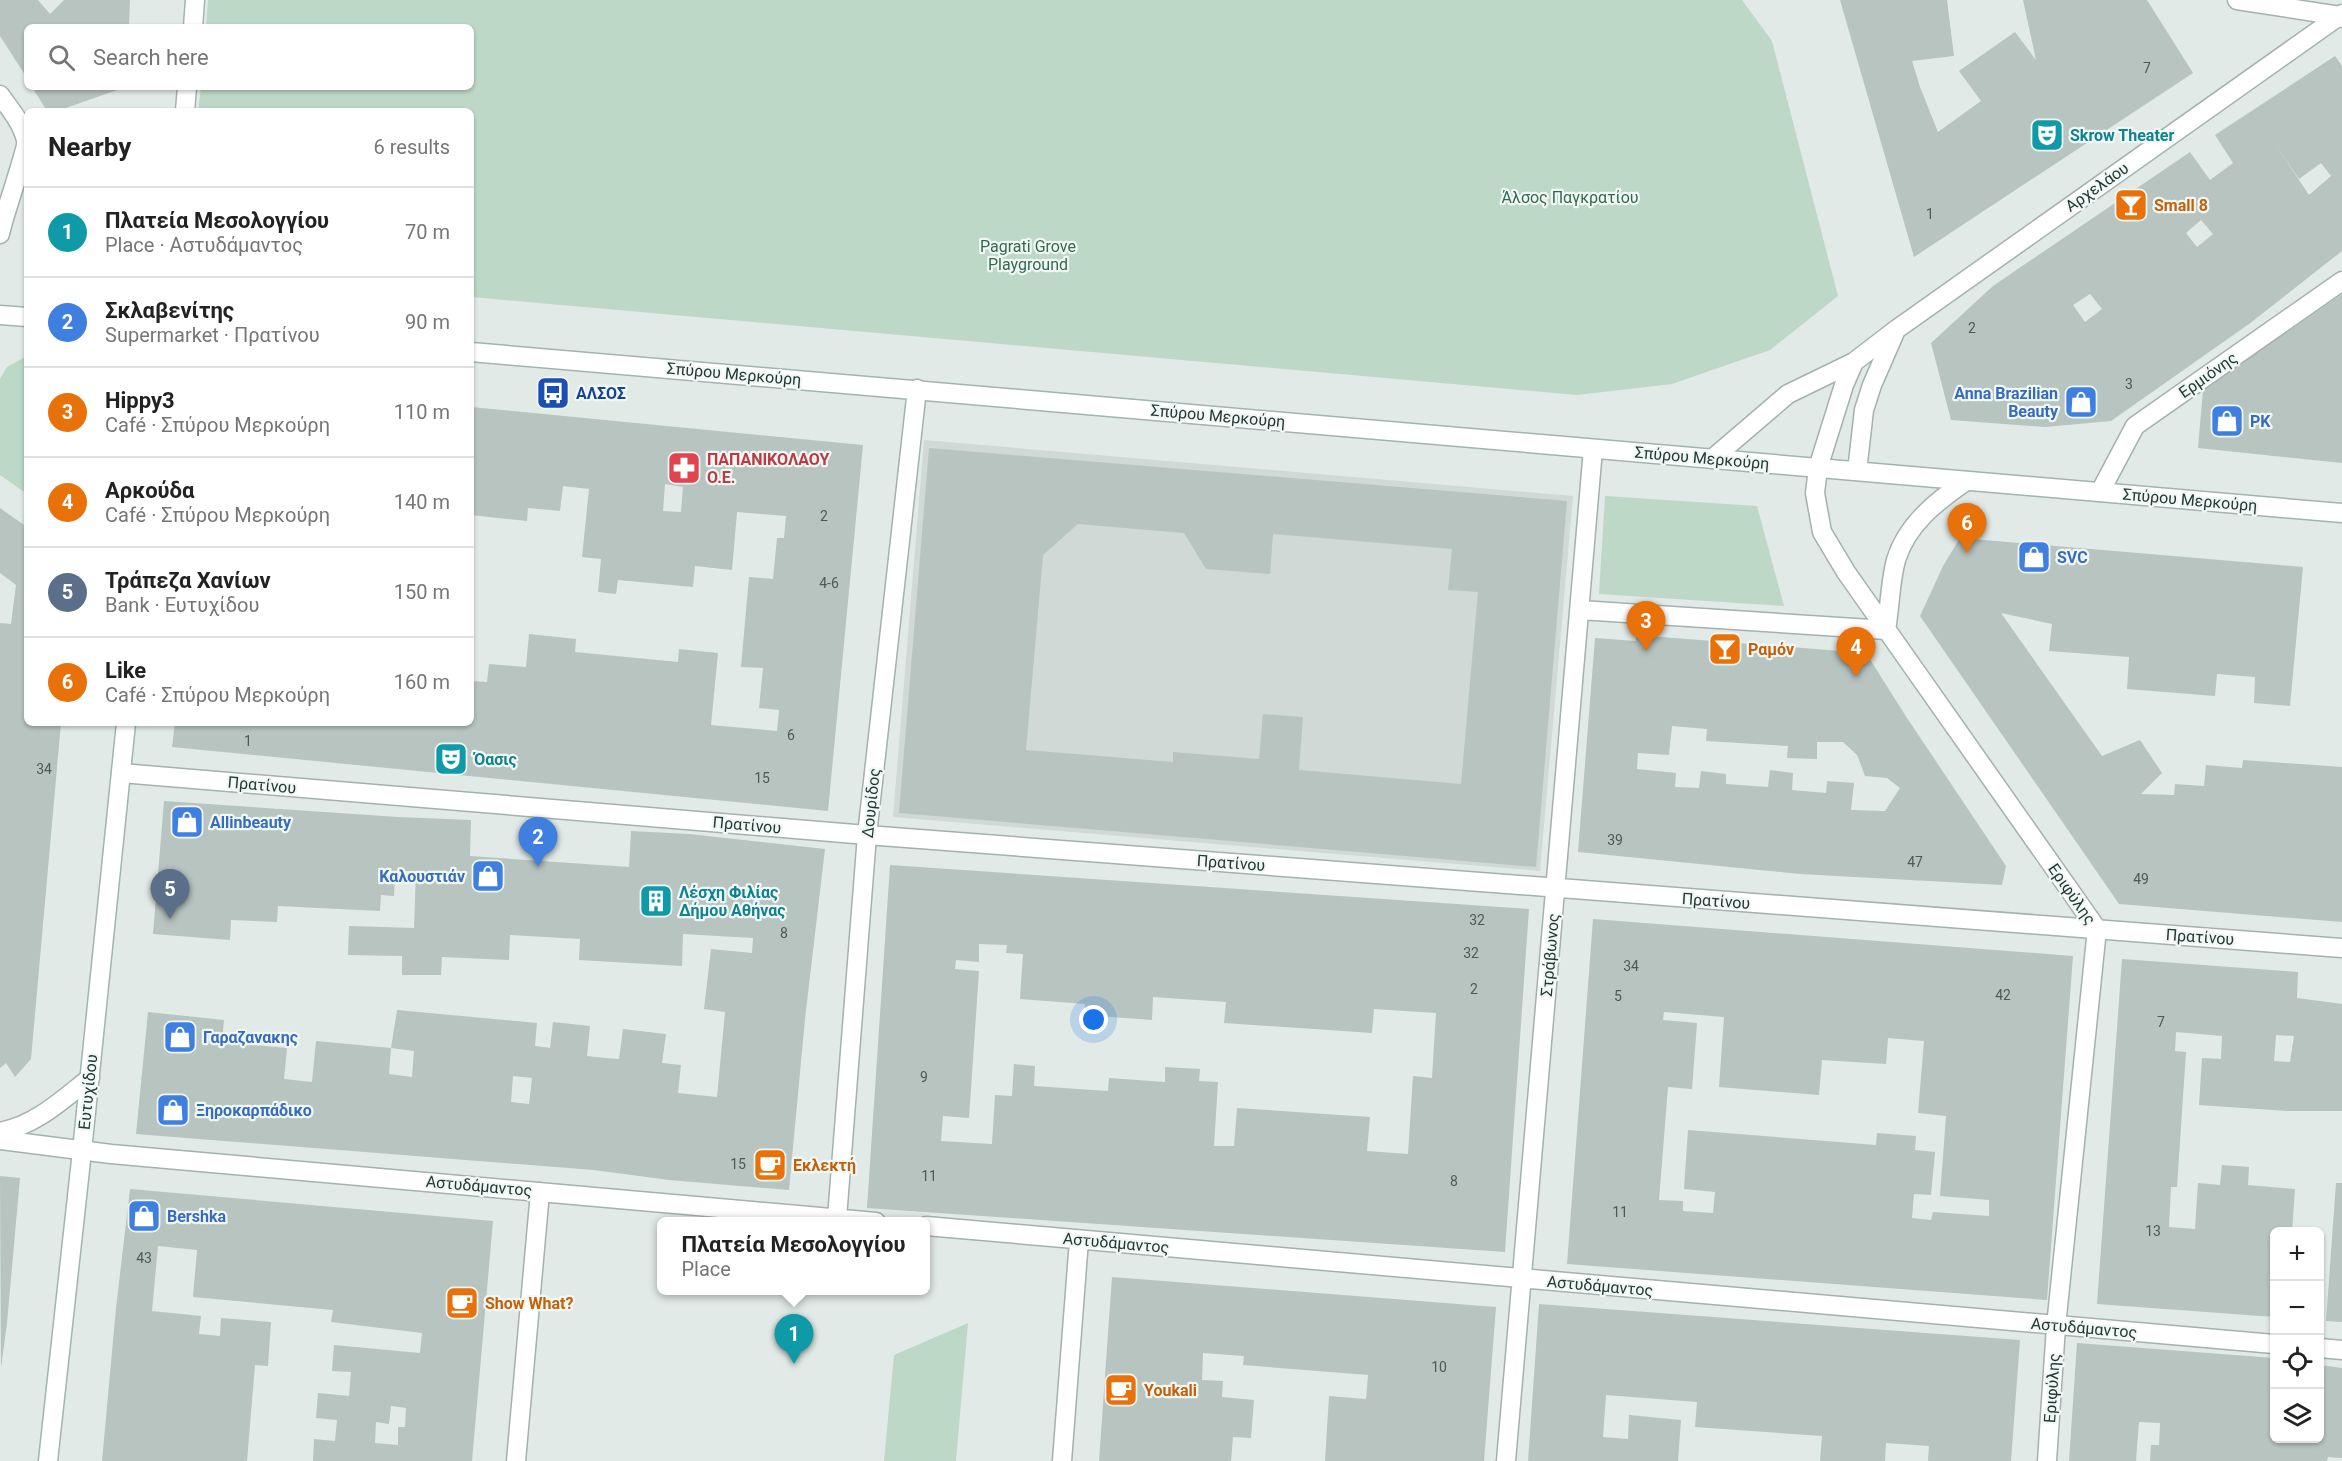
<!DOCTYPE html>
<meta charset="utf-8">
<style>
body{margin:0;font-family:Roboto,sans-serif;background:#f6f6f6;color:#222}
.controls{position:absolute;right:18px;bottom:18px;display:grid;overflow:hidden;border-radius:9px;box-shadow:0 2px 4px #0004}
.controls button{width:54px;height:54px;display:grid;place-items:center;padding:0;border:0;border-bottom:2px solid #e0e0e0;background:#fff;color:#222;font:30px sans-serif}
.you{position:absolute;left:1094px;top:1020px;width:21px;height:21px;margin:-15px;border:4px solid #fff;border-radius:50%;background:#1a73e8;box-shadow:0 0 0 9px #1a73e833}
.badge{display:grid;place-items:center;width:39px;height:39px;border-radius:50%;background:#b45309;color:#fff;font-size:20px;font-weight:700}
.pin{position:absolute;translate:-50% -50px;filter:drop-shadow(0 2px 3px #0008)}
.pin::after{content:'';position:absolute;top:32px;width:21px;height:18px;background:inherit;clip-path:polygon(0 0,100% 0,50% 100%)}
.popup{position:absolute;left:657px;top:1217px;width:273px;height:78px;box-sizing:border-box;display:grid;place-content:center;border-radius:9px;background:#fff;filter:drop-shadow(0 2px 4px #0005);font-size:20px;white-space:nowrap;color:#767676}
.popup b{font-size:22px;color:#222}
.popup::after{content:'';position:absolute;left:50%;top:100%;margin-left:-12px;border:12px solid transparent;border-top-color:#fff}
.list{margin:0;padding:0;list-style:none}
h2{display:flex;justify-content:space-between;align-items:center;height:78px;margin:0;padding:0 24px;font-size:26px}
h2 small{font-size:20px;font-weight:400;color:#767676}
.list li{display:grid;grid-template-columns:39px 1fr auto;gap:18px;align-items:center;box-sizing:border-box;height:90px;padding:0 24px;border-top:2px solid #e0e0e0}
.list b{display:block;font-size:22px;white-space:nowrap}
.list p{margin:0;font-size:20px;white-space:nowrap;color:#767676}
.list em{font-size:20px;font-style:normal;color:#767676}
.icon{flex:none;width:33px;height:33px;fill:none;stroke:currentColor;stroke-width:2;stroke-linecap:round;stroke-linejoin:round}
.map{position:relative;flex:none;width:2342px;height:1461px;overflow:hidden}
.search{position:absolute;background:#fff;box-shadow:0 2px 4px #0004;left:24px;top:24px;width:450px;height:66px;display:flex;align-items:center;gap:15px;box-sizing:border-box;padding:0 21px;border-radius:9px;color:#767676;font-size:22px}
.panel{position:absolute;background:#fff;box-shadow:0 2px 4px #0004;left:24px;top:108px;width:450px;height:618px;border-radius:9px}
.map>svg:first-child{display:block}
</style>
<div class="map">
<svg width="2342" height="1461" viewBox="0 0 2342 1461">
<rect width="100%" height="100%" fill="#e1eae7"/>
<path fill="#d0d9d6" d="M924,440L1573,496L1540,871L893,817Z"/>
<path fill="#bdd8c7" d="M208,0H1742L1772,41L1838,296L1770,350L1672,384L1577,395L471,297V111H198L201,87H471V27H206Z
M27,356V494L0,475V379L7,367Z
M1605,496L1757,506L1784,606L1599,594Z
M968,1323L956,1461H884L894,1355Z"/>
<path fill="#b7c4c0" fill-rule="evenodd" d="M0,0H38L50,14L64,0H130L129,27H27V78L0,36Z
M1840,0H1947L1954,56L1912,61L1920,87L1938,132L1981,101L1959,71L2015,32L2036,60L2023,0H2147L2193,73L1914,257Z
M2335,56L2342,66V251L2249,324L2111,421L2045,427L1951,420L1931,343L1993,286L2190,152L2210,180L2233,163L2215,135ZM2275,144L2299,179L2321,163L2331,176L2309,195ZM2201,220L2213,234L2197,247L2186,233ZM2090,294L2102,309L2085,322L2073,305Z
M32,87H126L57,111H47Z
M2342,294V463L2198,448L2203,390Z
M471,407L863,445L828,811L172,747L175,723H471V681L487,682L489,664L526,667L529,634L576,639L575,652L678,662L679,649L718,653L711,725L777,731L779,710L759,708L763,668L741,667L749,577L773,579L777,538H784L786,516L737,512L732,570L695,566L693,587L618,580L616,594L598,592L601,559L582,557L589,489L563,486L560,511L528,508L527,521L471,515ZM665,484L683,487L681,512L663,511Z
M929,448L1567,501L1536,867L899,813ZM1078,524L1184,533L1206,569L1270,574L1273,534L1452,549L1448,590L1478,592L1461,784L1299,770L1303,717L1263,714L1259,759L1173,752V762L1026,750L1043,555Z
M0,508L27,527V723H61L31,1059L15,1077L6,1063L0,1068V623L11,624L16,585L0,573Z
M1960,538L2303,567L2290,706L2254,703L2255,677L2217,674L2215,696L2127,689L2129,657L2049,651L2052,624L2001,613L2102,756L2140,740L2162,773L2141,794L2174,795L2175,784L2204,786L2206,765L2242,768L2243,760L2342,767V922L2119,904L1920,616L1943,566Z
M1636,635L1866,653L1907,718L2006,866L2002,885L1800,874L1578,852L1595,638L1636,641ZM1672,726L1707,729L1706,741L1788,746L1787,758L1817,759V742H1843L1857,755L1865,776L1887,778L1900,788L1885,811L1851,810L1854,783L1827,781L1826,793L1792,790L1793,773L1770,770L1768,787L1726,784V774L1701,771L1699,788L1675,787L1676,773L1637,769L1638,753L1669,755Z
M164,801L398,817L471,820L470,856L629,867L631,831L689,834L825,849L805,1019L789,1190L669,1180L594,1170L136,1134L148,1012L224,1020L222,1042L287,1048L284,1079L312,1082L316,1041L391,1048L397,1010L537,1023L535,1046L550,1048L553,1022L590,1026L587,1056L605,1058L619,1059L623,1029L666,1034L662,1063L681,1065L678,1093L717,1097L725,1012L704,1009L711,949L752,953L753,938L683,934L682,966L579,960L580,939L510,935L509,960L442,957L441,975H402V956L348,955L349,926L414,928L416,871H395L394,896L381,895L380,911L278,906L277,922L231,920L230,940L153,934ZM391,1048L414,1051L412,1077L389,1074ZM513,1076L532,1078L529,1104L511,1102Z
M890,865L1529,909L1505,1252L867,1208ZM979,944L1007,945L1006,953L1023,954L1020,999L1085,1004L1084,1015L1152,1020L1153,997L1226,1002L1224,1023L1372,1033L1374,1009L1436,1013L1432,1078L1413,1076L1408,1154L1367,1151L1370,1117L1237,1108L1234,1146H1214L1218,1082L1199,1081L1200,1069L1165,1067V1082L1109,1078L1108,1091L1034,1086L1035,1066L1014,1064L1012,1096L995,1095L992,1144L941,1141L943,1116L969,1118L979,971L955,969L956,960L979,962Z
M1593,919L2073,956L2047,1300L1567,1264ZM1664,1012L1724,1017L1719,1087L1819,1095L1822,1060L1886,1064L1888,1038L1924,1041L1918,1113L1946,1116L1940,1196L1989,1200V1216L1933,1212L1931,1220L1912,1218L1914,1194L1931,1195L1935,1152L1915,1150L1916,1136L1877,1133L1876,1145L1688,1130L1684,1189L1715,1192L1713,1213L1683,1211V1201L1659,1200L1668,1087L1692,1089L1697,1023L1663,1020Z
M2122,959L2298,972L2297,998L2342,1004V1111H2287L2199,1105L2202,1058L2221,1059L2222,1036L2176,1032L2175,1051L2186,1052L2177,1187H2171L2169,1227L2195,1229L2198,1183L2220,1185L2222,1165L2249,1167L2248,1185L2295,1189L2292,1232H2274V1317L2097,1304ZM2276,1035L2294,1036L2290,1062L2274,1061Z
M0,1176L20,1178L7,1323L1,1368Z
M2336,1183H2342V1322L2326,1321Z
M130,1189L493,1221L472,1461H313L314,1439L335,1441L337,1420L316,1418L318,1393L349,1396L351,1372L332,1371L334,1345L420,1353L422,1333L331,1322L333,1310L193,1297L197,1250L158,1246L152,1311L201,1316L199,1334L220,1336L221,1318L271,1322L268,1366L255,1365L247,1461H102L116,1308ZM391,1406L406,1408L405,1427H398V1445L375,1443L376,1422L389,1424Z
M1112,1277L1496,1307L1484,1461H1325L1329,1396L1366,1399L1368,1375L1243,1365L1244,1356L1203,1353L1202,1380L1223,1381L1222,1397L1254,1400L1251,1438L1233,1437L1231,1461H1099Z
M1539,1304L2020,1340L2011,1461H1928L1929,1446L1886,1443L1885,1461H1820L1822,1436L1695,1427L1697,1402L1606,1395L1603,1437L1628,1439L1629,1415L1681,1420L1678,1461H1528Z
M2077,1343L2274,1358V1438H2320V1365L2342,1368V1458L2328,1457L2327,1461H2150L2151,1445H2159L2160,1423L2139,1422L2136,1461H2069Z"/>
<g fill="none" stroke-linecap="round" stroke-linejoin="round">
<g stroke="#a5b1ae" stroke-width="21">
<path id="street" d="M2237,0L2340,16L2342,18
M0,95C10,109 22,123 26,140C28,148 3,217 0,234
M1712,459L1788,394L1854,362
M1857,471L1864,410L1872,385L1896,330
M2100,492L2135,426L2342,281
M1580,610L1886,630C1890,607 1890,582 1896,560C1907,524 1937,501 1966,481
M121,773L867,835L2342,948
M0,1132C36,1125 62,1100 90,1078
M0,1140L111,1154L876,1222
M837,1218L867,835L917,389
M926,1226L2274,1344
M2320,1348L2342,1350
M516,1461L540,1192
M1062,1461L1079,1240
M1506,1461L1593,449
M2047,1461L2056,1326L2097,929L1846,572L1822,532L1815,493L1818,468L1844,385L1854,362L1897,329L2342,14"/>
</g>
<g stroke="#a2b4b0" stroke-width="21">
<path id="secondary" d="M193,27L195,0
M185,111L187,87
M0,315L27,317
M471,352L2342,513
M48,1461L82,1151L126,723"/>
</g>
<use href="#street" stroke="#fff" stroke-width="18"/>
<use href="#secondary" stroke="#fff" stroke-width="18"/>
</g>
<defs>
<g id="theatre-square" transform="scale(1.725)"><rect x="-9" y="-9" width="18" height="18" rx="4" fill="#0f9aa8" stroke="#f1f7f5"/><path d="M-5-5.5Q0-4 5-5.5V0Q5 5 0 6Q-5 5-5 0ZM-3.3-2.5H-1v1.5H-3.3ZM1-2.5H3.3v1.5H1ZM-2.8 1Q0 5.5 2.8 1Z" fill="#fff"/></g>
<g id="bar-square" transform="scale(1.725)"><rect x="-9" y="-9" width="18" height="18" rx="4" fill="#e8710a" stroke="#f1f7f5"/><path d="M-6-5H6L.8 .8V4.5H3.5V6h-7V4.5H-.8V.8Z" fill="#fff"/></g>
<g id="bus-square" transform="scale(1.725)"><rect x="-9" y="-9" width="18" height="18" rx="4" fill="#1a4fb4" stroke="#f1f7f5"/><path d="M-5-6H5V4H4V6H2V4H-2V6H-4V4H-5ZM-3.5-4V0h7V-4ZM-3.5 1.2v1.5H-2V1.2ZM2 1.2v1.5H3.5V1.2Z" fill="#fff"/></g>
<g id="shop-square" transform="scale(1.725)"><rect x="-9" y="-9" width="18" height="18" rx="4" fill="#3f7fe0" stroke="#f1f7f5"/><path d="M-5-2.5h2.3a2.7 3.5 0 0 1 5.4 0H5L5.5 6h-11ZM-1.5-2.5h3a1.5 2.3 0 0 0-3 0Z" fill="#fff"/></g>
<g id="pharmacy-square" transform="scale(1.725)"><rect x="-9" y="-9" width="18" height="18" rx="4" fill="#e0444e" stroke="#f1f7f5"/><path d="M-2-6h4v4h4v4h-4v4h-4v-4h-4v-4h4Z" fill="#fff"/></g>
<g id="building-square" transform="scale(1.725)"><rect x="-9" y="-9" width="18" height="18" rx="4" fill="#0f9aa8" stroke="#f1f7f5"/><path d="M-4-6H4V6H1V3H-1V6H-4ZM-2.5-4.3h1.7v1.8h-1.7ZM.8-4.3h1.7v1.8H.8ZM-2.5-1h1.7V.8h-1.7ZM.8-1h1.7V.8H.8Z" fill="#fff"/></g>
<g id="cafe-square" transform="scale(1.725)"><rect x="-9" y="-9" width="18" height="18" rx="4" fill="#e8710a" stroke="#f1f7f5"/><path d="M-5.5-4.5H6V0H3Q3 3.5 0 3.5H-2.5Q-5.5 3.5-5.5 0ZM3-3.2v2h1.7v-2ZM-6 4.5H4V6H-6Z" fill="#fff"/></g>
</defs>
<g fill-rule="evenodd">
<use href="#theatre-square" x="2047" y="135"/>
<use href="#bar-square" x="2131" y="205"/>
<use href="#bus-square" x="553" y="393"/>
<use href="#shop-square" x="2081" y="402"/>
<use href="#shop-square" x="2227" y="421"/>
<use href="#pharmacy-square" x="684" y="468"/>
<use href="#shop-square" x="2034" y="557"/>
<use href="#bar-square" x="1725" y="649"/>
<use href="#theatre-square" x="451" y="759"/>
<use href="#shop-square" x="187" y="822"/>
<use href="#shop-square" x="488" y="876"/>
<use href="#building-square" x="656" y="901"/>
<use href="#shop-square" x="180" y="1037"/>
<use href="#shop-square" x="173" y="1110"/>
<use href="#cafe-square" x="770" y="1165"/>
<use href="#shop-square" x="144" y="1216"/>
<use href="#cafe-square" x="462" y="1303"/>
<use href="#cafe-square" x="1121" y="1390"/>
</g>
<g text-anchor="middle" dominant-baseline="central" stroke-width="4.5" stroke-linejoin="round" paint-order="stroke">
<g font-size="14" fill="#495b58">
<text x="2147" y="68">7</text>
<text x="1930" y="214">1</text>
<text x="1972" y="328">2</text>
<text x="2129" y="384">3</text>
<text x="824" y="516">2</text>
<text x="829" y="583">4-6</text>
<text x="791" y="735">6</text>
<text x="248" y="741">1</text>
<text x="44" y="769">34</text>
<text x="762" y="778">15</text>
<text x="1615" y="840">39</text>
<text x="1915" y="862">47</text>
<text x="2141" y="879">49</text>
<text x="1477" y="920">32</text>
<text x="784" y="933">8</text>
<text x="1471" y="953">32</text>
<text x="1631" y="966">34</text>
<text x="1474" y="989">2</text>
<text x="2003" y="995">42</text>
<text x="1618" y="996">5</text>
<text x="2161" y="1022">7</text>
<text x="924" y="1077">9</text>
<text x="738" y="1164">15</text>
<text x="929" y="1176">11</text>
<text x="1454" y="1181">8</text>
<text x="1620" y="1212">11</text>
<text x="2153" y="1231">13</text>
<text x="144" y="1258">43</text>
<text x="1439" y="1367">10</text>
</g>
<g font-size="16" font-weight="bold" fill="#0d838f" stroke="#f1f7f5" text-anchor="start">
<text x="2070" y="135">Skrow Theater</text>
<text x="474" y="759">Όασις</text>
<text x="679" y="892">Λέσχη Φιλίας<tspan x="679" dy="18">Δήμου Αθήνας</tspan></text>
</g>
<g font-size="16" fill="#243835" stroke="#f1f7f5">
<text transform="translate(2097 187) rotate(-35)">Αρχελάου</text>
<text transform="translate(734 374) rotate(5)">Σπύρου Μερκούρη</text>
<text transform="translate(2208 375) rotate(-35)">Ερμιόνης</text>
<text transform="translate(1218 416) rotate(5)">Σπύρου Μερκούρη</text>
<text transform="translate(1702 458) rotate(5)">Σπύρου Μερκούρη</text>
<text transform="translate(2190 500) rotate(5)">Σπύρου Μερκούρη</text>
<text transform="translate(262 785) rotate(5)">Πρατίνου</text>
<text transform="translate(871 803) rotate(-84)">Δουρίδος</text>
<text transform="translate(747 825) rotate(5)">Πρατίνου</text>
<text transform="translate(1231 863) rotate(4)">Πρατίνου</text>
<text transform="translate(2072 894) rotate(55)">Εριφύλης</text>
<text transform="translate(1716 901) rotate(4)">Πρατίνου</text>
<text transform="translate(2200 937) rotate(4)">Πρατίνου</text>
<text transform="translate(1550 955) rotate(-85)">Στράβωνος</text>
<text transform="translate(88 1092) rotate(-84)">Ευτυχίδου</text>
<text transform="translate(479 1186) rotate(5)">Αστυδάμαντος</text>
<text transform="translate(1116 1243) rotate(5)">Αστυδάμαντος</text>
<text transform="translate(1600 1286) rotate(5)">Αστυδάμαντος</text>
<text transform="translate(2084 1328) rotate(5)">Αστυδάμαντος</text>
<text transform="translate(2052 1388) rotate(-86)">Εριφύλης</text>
</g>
<g font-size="16" fill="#336a4f" stroke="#f1f7f5">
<text x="1570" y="197">Άλσος Παγκρατίου</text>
<text x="1028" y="246">Pagrati Grove<tspan x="1028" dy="18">Playground</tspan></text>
</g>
<g font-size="16" font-weight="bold" fill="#c56008" stroke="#f1f7f5" text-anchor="start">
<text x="2154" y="205">Small 8</text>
<text x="1748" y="649">Ραμόν</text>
<text x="793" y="1165">Εκλεκτή</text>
<text x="485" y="1303">Show What?</text>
<text x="1144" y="1390">Youkali</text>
</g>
<g font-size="16" font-weight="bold" fill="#164399" stroke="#f1f7f5" text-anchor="start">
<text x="576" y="393">ΑΛΣΟΣ</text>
</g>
<g font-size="16" font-weight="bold" fill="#366cbe" stroke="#f1f7f5" text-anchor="start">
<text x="2058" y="393" text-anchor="end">Anna Brazilian<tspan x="2058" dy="18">Beauty</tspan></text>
<text x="2250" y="421">PK</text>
<text x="2057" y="557">SVC</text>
<text x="210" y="822">Allinbeauty</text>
<text x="465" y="876" text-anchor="end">Καλουστιάν</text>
<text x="203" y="1037">Γαραζανακης</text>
<text x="196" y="1110">Ξηροκαρπάδικο</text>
<text x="167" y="1216">Bershka</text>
</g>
<g font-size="16" font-weight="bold" fill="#be3a42" stroke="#f1f7f5" text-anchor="start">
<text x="707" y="459">ΠΑΠΑΝΙΚΟΛΑΟΥ<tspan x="707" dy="18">Ο.Ε.</tspan></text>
</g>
</g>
</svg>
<div class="controls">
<button>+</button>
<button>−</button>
<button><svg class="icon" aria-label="locate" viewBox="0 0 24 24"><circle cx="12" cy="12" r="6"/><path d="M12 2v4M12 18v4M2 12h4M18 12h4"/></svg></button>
<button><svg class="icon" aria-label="layers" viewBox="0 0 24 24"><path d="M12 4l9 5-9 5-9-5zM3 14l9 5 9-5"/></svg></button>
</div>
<div class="you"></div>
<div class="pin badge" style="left:794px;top:1364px;background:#0f9aa8">1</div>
<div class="popup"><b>Πλατεία Μεσολογγίου</b>Place</div>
<div class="pin badge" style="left:538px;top:867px;background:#3f7fe0">2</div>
<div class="pin badge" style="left:1646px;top:651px;background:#e8710a">3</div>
<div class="pin badge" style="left:1856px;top:677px;background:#e8710a">4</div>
<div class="pin badge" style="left:170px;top:919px;background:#5c6f8a">5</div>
<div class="pin badge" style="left:1967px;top:553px;background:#e8710a">6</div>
<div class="search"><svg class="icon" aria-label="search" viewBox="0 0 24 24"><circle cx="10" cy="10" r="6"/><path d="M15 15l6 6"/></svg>Search here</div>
<section class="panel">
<h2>Nearby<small>6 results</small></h2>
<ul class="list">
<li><span class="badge" style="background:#0f9aa8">1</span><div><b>Πλατεία Μεσολογγίου</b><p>Place · Αστυδάμαντος</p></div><em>70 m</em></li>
<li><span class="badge" style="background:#3f7fe0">2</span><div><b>Σκλαβενίτης</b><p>Supermarket · Πρατίνου</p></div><em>90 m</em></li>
<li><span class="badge" style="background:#e8710a">3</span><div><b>Hippy3</b><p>Café · Σπύρου Μερκούρη</p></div><em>110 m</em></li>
<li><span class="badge" style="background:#e8710a">4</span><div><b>Αρκούδα</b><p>Café · Σπύρου Μερκούρη</p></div><em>140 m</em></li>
<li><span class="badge" style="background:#5c6f8a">5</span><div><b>Τράπεζα Χανίων</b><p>Bank · Ευτυχίδου</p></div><em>150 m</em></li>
<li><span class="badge" style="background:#e8710a">6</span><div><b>Like</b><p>Café · Σπύρου Μερκούρη</p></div><em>160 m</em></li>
</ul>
</section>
</div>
